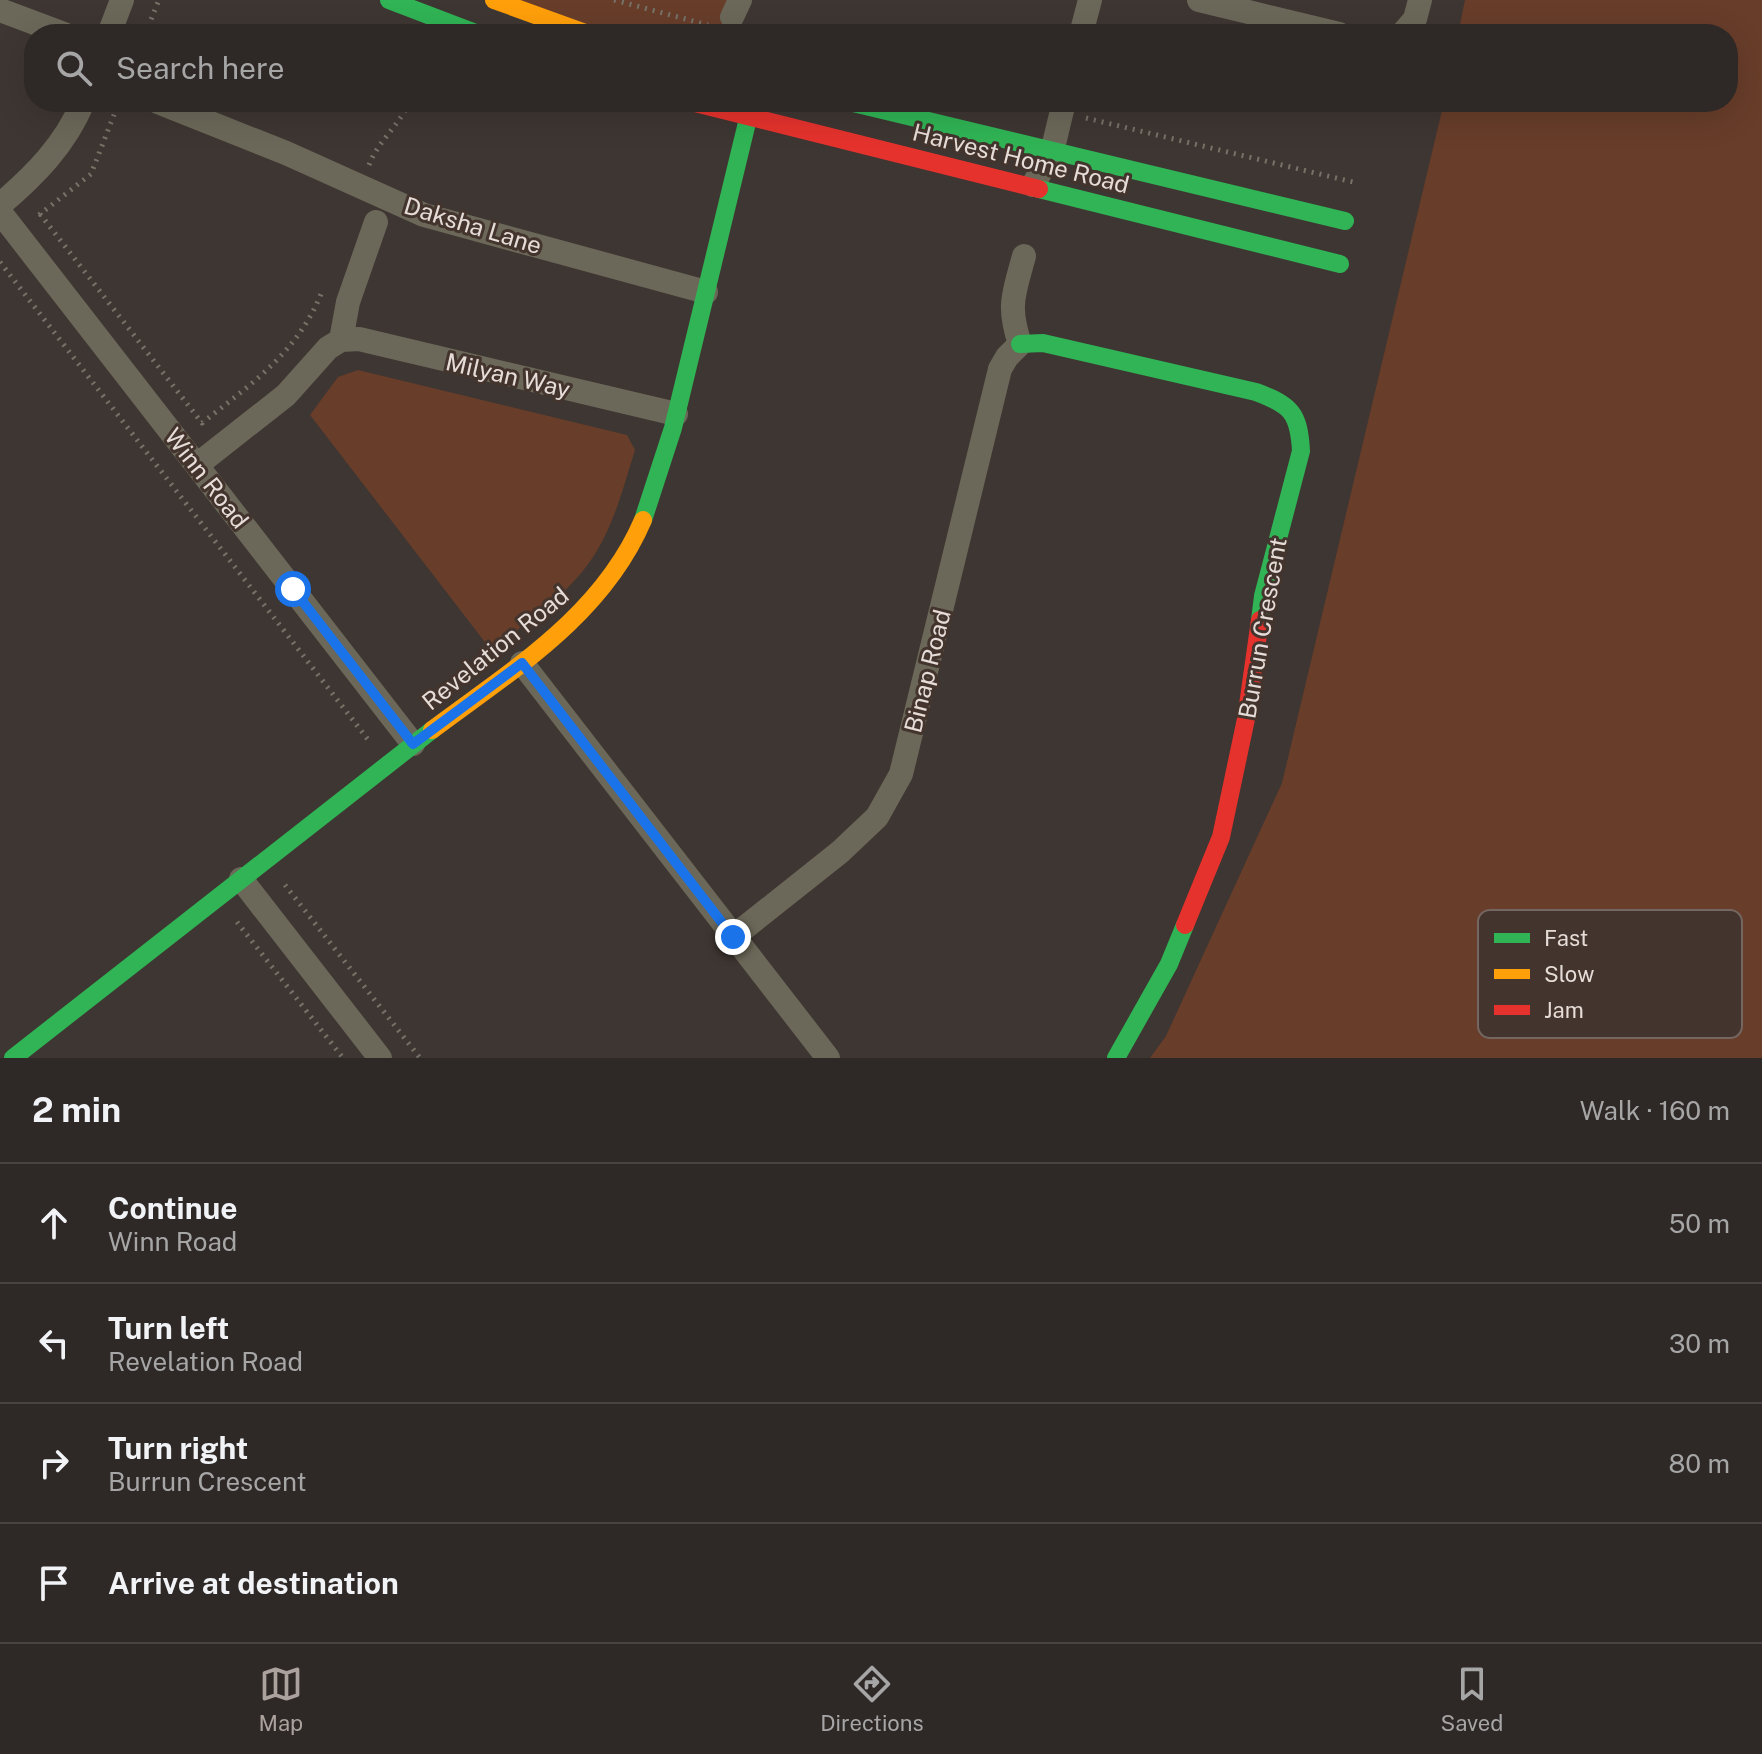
<!DOCTYPE html>
<meta charset="utf-8">
<style>
body{margin:0;font-family:"Public Sans",sans-serif;background:#36302e;color:#f1f3f6}
.stop{position:absolute;width:24px;height:24px;margin:-18px;border:6px solid #1a73e8;border-radius:50%;background:#fff}
.stop.end{background:#1a73e8;border-color:#fff;box-shadow:0 2px 8px #0008}
.list{margin:0;padding:0;list-style:none}
h2{display:flex;justify-content:space-between;align-items:center;height:104px;margin:0;padding:0 32px;font-size:34px}
h2 small{font-size:26px;font-weight:400;color:#a7a6a7}
.list li{display:grid;grid-template-columns:52px 1fr auto;gap:24px;align-items:center;box-sizing:border-box;height:120px;padding:0 32px;border-top:2px solid #494443}
.list b{display:block;font-size:30px;white-space:nowrap}
.list p{margin:0;font-size:26px;white-space:nowrap;color:#a7a6a7}
.list em{font-size:26px;font-style:normal;color:#a7a6a7}
.icon{flex:none;width:44px;height:44px;fill:none;stroke:currentColor;stroke-width:2;stroke-linecap:round;stroke-linejoin:round}
.map{position:relative;flex:none;width:1762px;height:1058px;overflow:hidden}
.search{position:absolute;background:#2e2826;box-shadow:0 8px 32px #0002;left:24px;right:24px;top:24px;height:88px;display:flex;align-items:center;gap:20px;box-sizing:border-box;padding:0 28px;border-radius:32px;color:#a7a6a7;font-size:30px}
.sheet{height:584px;background:#2e2826}
nav{display:flex;justify-content:space-around;align-items:center;box-sizing:border-box;height:112px;border-top:2px solid #494443;background:#2e2826;font-size:22px;color:#a7a6a7}
nav a{display:grid;justify-items:center;gap:4px}
nav .on{color:#aba29e}
.map>svg:first-child{display:block}
</style>
<div class="map">
<svg width="1762" height="1058" viewBox="0 0 1762 1058">
<rect width="100%" height="100%" fill="#3e3632"/>
<path fill="#683d2a" d="M494,0H740L732,17L728,34H588Z
M1465,0H1762V1058H1150L1166,1036L1282,783L1444,102H1728V34H1458Z
M358,370L627,435L635,450C624,485 615,522 595,554C570,594 528,621 491,650L310,415L338,377Z"/>
<g fill="none" stroke-linecap="round" stroke-linejoin="round">
<path stroke="#767268" stroke-width="5" stroke-dasharray="2 6" stroke-linecap="butt" d="M614,0L708,25
M145,34L159,0
M1019,102L1038,106
M1086,118L1357,183
M369,165C378,141 399,126 409,102
M40,214L202,423C250,385 297,353 321,294
M39,215L91,174L119,102
M0,262L369,741
M285,885L420,1058
M237,922L343,1058"/>
<path stroke="#6c6859" stroke-width="24" d="M1199,0L1339,34
M0,10L64,34
M732,17L740,0
M109,34L122,0
M1081,34L1090,0
M1402,34L1415,19L1420,0
M158,102L286,153L424,215L706,292
M1033,185L1052,152L1064,102
M0,205C35,175 65,145 83,102
M0,212L413,744
M341,340L359,339L676,414
M197,465L286,395L328,348L341,340L348,302L376,222
M522,663L828,1058
M241,879L380,1058
M733,937L840,852L877,817L901,774L1000,369L1007,357L1020,344C1007,305 1014,294 1024,256"/>
<path stroke="#30b455" stroke-width="18" d="M389,0L478,34
M849,102L1345,221
M1039,189L1340,264
M1020,344L1043,343L1256,392C1291,405 1299,413 1301,451L1263,596L1260,620
M643,520L673,428L752,102
M13,1058L432,730
M1116,1058L1169,964L1185,925"/>
<path stroke="#ff9f0a" stroke-width="18" d="M494,0L588,34
M432,730C512,670 602,616 643,520"/>
<path stroke="#e5322d" stroke-width="18" d="M691,102L1039,189
M1185,925L1221,837L1246,719L1260,620"/>
</g>
<g fill="none" stroke-linecap="round" stroke-linejoin="round">
<path stroke="#1a73e8" stroke-width="10" d="M293,589L413,744L522,663L733,937"/>
</g>
<g text-anchor="middle" dominant-baseline="central" stroke-width="6" stroke-linejoin="round" paint-order="stroke">
<g font-size="24" fill="#e6dcd8" stroke="#43342d">
<text transform="translate(1021 158) rotate(14)">Harvest Home Road</text>
<text transform="translate(473 225) rotate(17)">Daksha Lane</text>
<text transform="translate(508 375) rotate(13)">Milyan Way</text>
<text transform="translate(207 478) rotate(52)">Winn Road</text>
<text transform="translate(1262 628) rotate(-80)">Burrun Crescent</text>
<text transform="translate(495 648) rotate(-39)">Revelation Road</text>
<text transform="translate(927 671) rotate(-76)">Binap Road</text>
</g>
</g>
<rect x="1478" y="910" width="264" height="128" rx="12" fill="#43342d" stroke="#746660" stroke-width="2"/>
<rect x="1494" y="933" width="36" height="10" fill="#30b455"/>
<rect x="1494" y="969" width="36" height="10" fill="#ff9f0a"/>
<rect x="1494" y="1005" width="36" height="10" fill="#e5322d"/>
<g font-size="22" fill="#e6dcd8">
<text x="1544" y="946">Fast</text>
<text x="1544" y="982">Slow</text>
<text x="1544" y="1018">Jam</text>
</g>
</svg>
<div class="stop" style="left:293px;top:589px"></div>
<div class="stop end" style="left:733px;top:937px"></div>
<div class="search"><svg class="icon" aria-label="search" viewBox="0 0 24 24"><circle cx="10" cy="10" r="6"/><path d="M15 15l6 6"/></svg>Search here</div>
</div>
<section class="sheet">
<h2>2 min<small>Walk · 160 m</small></h2>
<ul class="list">
<li><svg class="icon" aria-label="ahead" viewBox="0 0 24 24"><path d="M12 20V5M6 11l6-6 6 6"/></svg><div><b>Continue</b><p>Winn Road</p></div><em>50 m</em></li>
<li><svg class="icon" aria-label="left" viewBox="0 0 24 24"><path d="M17 20v-9H6M10 6l-5 5 5 5"/></svg><div><b>Turn left</b><p>Revelation Road</p></div><em>30 m</em></li>
<li><svg class="icon" aria-label="right" viewBox="0 0 24 24"><path d="M7 20v-9h11M14 6l5 5-5 5"/></svg><div><b>Turn right</b><p>Burrun Crescent</p></div><em>80 m</em></li>
<li><svg class="icon" aria-label="arrive" viewBox="0 0 24 24"><path d="M6 21V4h12l-3 4 3 4H6"/></svg><div><b>Arrive at destination</b></div></li>
</ul>
</section>
<nav>
<a class="on"><svg class="icon" aria-label="map" viewBox="0 0 24 24"><path d="M3 6l6-2 6 2 6-2v14l-6 2-6-2-6 2zM9 4v14M15 6v14"/></svg>Map</a>
<a><svg class="icon" aria-label="directions" viewBox="0 0 24 24"><path d="M12 3l9 9-9 9-9-9zM9 14v-3h6M13 9l2 2-2 2"/></svg>Directions</a>
<a><svg class="icon" aria-label="saved" viewBox="0 0 24 24"><path d="M7 4h10v16l-5-4-5 4z"/></svg>Saved</a>
</nav>
